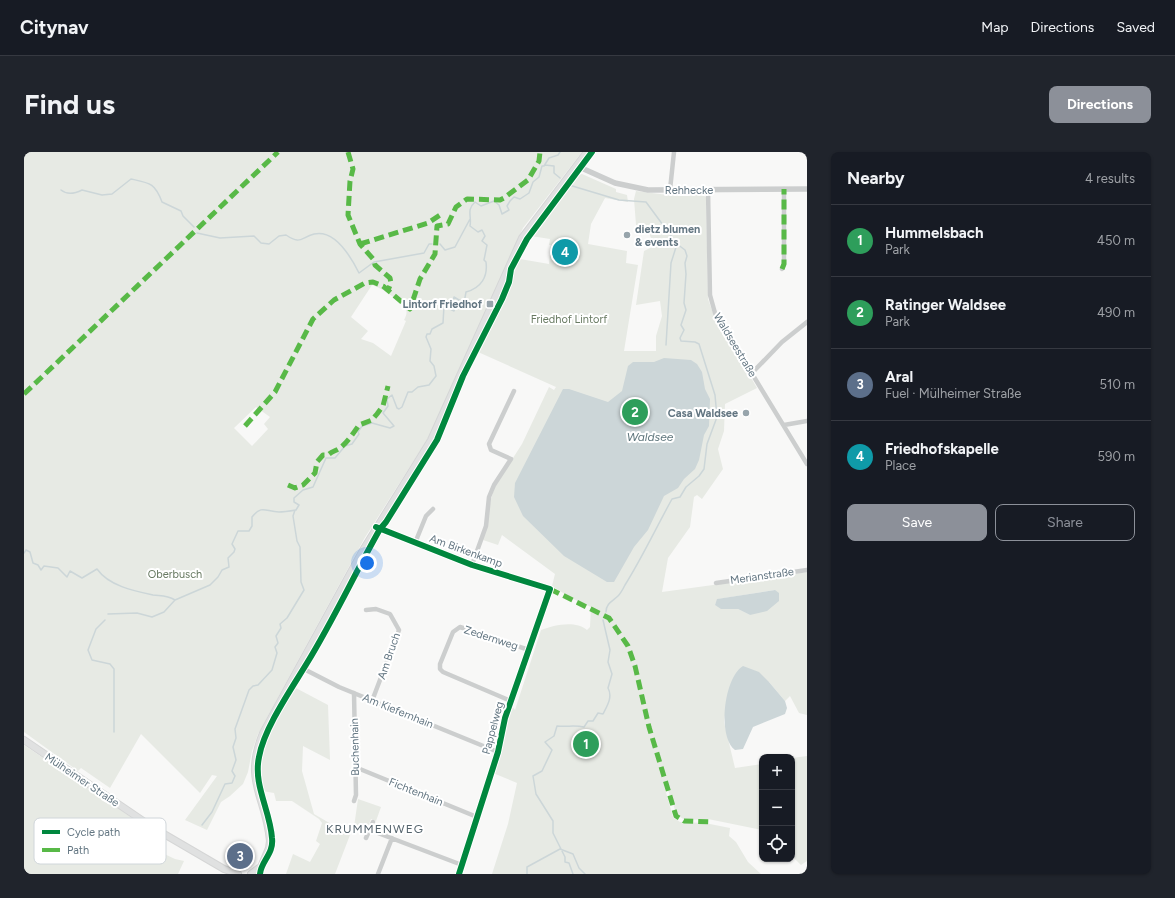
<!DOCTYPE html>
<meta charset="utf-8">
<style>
body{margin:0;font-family:Figtree,sans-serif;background:#20242c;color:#f1f3f6}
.controls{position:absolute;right:12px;bottom:12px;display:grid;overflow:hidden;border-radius:8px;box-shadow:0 1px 3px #0004}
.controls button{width:36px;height:36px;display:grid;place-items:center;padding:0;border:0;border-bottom:1px solid #363941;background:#171b24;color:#f1f3f6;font:20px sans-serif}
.you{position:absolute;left:343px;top:411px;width:14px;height:14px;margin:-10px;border:3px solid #fff;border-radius:50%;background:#1a73e8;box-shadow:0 0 0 6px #1a73e833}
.badge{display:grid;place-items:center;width:26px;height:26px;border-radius:50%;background:#8c9099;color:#fff;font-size:13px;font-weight:700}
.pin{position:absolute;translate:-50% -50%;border:2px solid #fff;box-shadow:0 1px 4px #0006}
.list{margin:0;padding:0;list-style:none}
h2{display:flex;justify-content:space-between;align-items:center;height:52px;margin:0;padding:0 16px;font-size:17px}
h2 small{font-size:13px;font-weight:400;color:#9ea1a6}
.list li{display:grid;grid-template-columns:26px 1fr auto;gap:12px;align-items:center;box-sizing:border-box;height:72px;padding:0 16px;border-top:1px solid #363941}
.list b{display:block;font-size:15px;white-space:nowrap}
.list p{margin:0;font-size:13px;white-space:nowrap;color:#9ea1a6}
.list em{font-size:13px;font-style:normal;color:#9ea1a6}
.actions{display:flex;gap:8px;padding:12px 16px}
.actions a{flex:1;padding:9px 0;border:1px solid #8c9099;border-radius:8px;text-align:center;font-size:14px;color:#8c9099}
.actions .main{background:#8c9099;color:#fff}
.icon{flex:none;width:22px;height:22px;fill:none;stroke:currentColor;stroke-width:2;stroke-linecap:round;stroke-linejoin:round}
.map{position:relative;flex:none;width:783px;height:722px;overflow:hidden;border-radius:8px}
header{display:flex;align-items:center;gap:24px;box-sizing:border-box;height:56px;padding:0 20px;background:#171b24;border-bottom:1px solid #363941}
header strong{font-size:19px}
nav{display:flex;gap:22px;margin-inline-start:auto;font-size:14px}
.intro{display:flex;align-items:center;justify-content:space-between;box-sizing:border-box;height:96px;padding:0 24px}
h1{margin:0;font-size:28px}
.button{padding:10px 18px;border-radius:8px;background:#8c9099;color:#fff;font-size:14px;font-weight:700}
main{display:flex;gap:24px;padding:0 24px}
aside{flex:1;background:#171b24;border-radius:8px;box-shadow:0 1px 3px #0004}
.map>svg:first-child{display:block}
</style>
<header>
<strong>Citynav</strong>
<nav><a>Map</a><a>Directions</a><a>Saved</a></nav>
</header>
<div class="intro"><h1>Find us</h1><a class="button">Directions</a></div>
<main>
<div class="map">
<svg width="783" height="722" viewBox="0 0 783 722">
<rect width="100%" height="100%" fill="#f8f8f7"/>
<path fill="#e7eae4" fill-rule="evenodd" d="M0,0H558L499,76L406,283L340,387L234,582L228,599L224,620L219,632L206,644L197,650L183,678L161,668L193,624L188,623L176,641L117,582L86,636L57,616L54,619L0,580ZM348,133C358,136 375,148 381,156C384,160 382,164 380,168L382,169L367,204L349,191L337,187L344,179L327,165ZM232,255L246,265L240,272L244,277L228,294L210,276Z
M558,22L592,37V40L603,43L604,50L581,46L567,72L564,92L603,99L602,111L614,113L600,199H632V184L638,164L636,149L612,153L620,99L630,94L625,81L612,73L610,47L612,39L644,43H679L682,45L684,147L689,161L733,236L701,252L700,279L694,297L699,317L678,347L673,343L670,345L666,375L644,406L638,440L783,420V563L775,561L766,544L761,549L745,530L705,537L700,570L711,616L738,612V678L684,667L661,668L653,663L641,630H639L649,665L656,670L681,671L706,676L705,684L712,690L724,710L737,722H468L484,672L493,631L469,621L488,554L491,558L517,478C530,473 551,468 563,478L566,475L567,455L547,446L528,434L531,422L478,383L474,393L459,388L467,347L471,334L498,292L525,235L530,238L532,235L454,200L477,149C482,146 484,140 483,134L496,107L525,112L527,93H525L526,87L507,84L554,23ZM751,438L726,463L714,457L691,453L694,447Z
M270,535L304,553L306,608L279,594L278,619L290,662L326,683L311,722H262L269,702L286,710L296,692L292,689L298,671L295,667L268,649H252L250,641L238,639C237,631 235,622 236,614C237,585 256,559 270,535Z
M0,593L126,678L119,692L151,707L160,709L154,722H0Z
M783,604V709L777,713L768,704V606Z
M334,647L357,655L352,669L347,667L342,679L330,675Z"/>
<path fill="#ccd6d8" d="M640,206L667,208L673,212L678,220L681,237L686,247L685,274L680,283L675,308L671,317L660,327L654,336L640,344L624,378L610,395L590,430H583L540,404L499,364L490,345L491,331L539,237H545L584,250L598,239L604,214L609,210H630Z
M751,438L755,441V449L743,459L726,463L714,457H697L691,453L693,447Z
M719,514L735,520L745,530L761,549L763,556L761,562L729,575L719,597L711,598C693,585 700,525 719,514Z"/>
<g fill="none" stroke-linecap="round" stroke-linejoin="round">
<path stroke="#ccd6d8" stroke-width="1.5" d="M521,13L530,14V21L536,26
M545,33L595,48L622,50L653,92L661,98L663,104L661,111L662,122L660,151L662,158L657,173L660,178L656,186L657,189L671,190L675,192L691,243L693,265L683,292L680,317L675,324L662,335L656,345L648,347C632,376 618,406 601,433C599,437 597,441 594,444C589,449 582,451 582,460
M37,38C43,43 50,42 58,38L78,43L88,42L107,27C126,31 131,31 138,50L157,59L159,64L170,75
M173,81L196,86L230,84L237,91L245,92L255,84L262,83C277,93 276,86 290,82C311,77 328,107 335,121L350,110L400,101L405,92H408
M416,92L421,98L431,95L446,67
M642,193L647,111L653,92
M0,401L2,398L6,400L9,411L14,413L17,418L20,414L34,416L43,425L46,419L58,426L73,417C85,434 110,439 129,443C138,444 143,443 151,448L186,433L194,425L198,418L205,415L204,406L210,400L211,397L208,392L214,379H225L228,374V365C238,352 242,360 255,360C260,360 266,359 272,358L275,353L270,350V346L279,338L289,335L302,306H311L321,294L328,292L335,282L334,280L338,274L348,271L366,276L370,274L359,261L364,254L363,247L368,243L373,256L375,257L378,255L384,240H388L394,235L405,233L412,224L410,214L406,209L407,197L402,185L403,182H406L408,177L419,171L420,154L430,159L431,154L429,149L430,145L440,151L442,140C457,136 464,125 462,110L460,108L463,93L458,89L461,84L458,78L454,80L446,74C448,64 442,58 451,50L457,54L470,49L475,53L478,62L485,58L483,54L486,49L490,45L496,47L505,41L509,30L515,25L518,14H520L525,6L534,3L536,0
M84,462L113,461L128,465L140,460L151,448
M81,468L72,477L64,498L68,508L86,512L90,517V580
M178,673L188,660L201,632L208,631L211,624L208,619L212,608L209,595L212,586L211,577L225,538L229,534L234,533L248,518L253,501L251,495L254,491L252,484L257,476L256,472L263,466L280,438L277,430L276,395L273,389L269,364L271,358
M503,722V715L536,697L549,702L555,716L561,722
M549,722L545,711L541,710V705L529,681V669L512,642L509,624L518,619L528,598L521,590L530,584L533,574C543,575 551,573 560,575L564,569H569L574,561L579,562C583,554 589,545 584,536L588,522L584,510L586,498L579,468"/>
<g stroke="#d5d6d6" stroke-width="8">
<path id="secondary" d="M0,588L128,675L200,717L214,722
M227,722L235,716
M234,722L245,696L246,689C242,644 219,630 239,581L339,398L407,288L498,86L563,0"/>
</g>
<path stroke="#cccece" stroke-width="4.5" d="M646,38L650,0
M684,38L686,143L691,161L783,312
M758,117L760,112V37
M728,221L758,190L783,170
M760,273L783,269
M352,375L448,413L526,437L481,566L474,600L435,722
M391,391L402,364L409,357
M448,413L462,374L465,345L470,333L487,307L467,298L465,292L490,239
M692,431L783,418
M342,458L352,457L366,462L375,478L348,549
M276,515L315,535L474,600
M487,549L419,520L416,517V512L429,480L436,475L505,498
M331,615L453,665
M330,649L332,643L330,541
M346,678L438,713
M342,686L349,670
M354,722L368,686"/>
<path stroke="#cccece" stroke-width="5.5" d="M553,14L591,31L624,38L783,37"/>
<use href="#secondary" stroke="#e0e1e1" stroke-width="6"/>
<path stroke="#58b947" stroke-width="5" stroke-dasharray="10 5" stroke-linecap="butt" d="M324,0L329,17L326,29L324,63L336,92L350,108L351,113L366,126L367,131L364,138
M336,92L404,71L416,63
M758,117L760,112V37
M0,242L254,0
M221,274L251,240L289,167L310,148L341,131L349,130L359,134L386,157L396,127L411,102L413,74L424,72L432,55L443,47L476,48L480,46L504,28L515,9L516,0
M264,333L271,336L279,333L291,321L293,310L299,303H304C308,299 312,299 316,296C324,290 330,280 335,273L348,268L353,262L359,254L364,234
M526,437L585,466L604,494L611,514L625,575L652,664L660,669L689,670"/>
<g stroke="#fff" stroke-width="8">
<path id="cycleway" d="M352,375L448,413L526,437L481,566L474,600L435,722
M236,722C237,709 250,702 248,686C246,658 229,633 235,605C240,576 268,536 283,511C310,467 331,421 356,377L362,370L413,288L439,224L478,147L485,130L487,117L503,87L568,0"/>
</g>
<use href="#cycleway" stroke="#00873e" stroke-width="6"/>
</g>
<g fill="#97a4ab" stroke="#fff" stroke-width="1.5">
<circle cx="603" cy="83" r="4"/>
<rect x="462" y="148" width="8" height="8" rx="2"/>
<circle cx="722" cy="261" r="4"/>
</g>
<g text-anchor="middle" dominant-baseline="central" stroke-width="4" stroke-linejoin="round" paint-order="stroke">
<g font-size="11" fill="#637682" stroke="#fff">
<text x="665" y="38">Rehhecke</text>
<text transform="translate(711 193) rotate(59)">Waldseestraße</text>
<text transform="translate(442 399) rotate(20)">Am Birkenkamp</text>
<text transform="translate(738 424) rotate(-8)">Merianstraße</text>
<text transform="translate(467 486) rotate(18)">Zedernweg</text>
<text transform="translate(365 504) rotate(-71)">Am Bruch</text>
<text transform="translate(374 559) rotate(22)">Am Kiefernhain</text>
<text transform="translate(469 576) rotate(-75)">Pappelweg</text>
<text transform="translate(331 595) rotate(-91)">Buchenhain</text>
<text transform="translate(58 628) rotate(34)">Mülheimer Straße</text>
<text transform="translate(392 640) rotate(22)">Fichtenhain</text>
</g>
<g font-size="11" font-weight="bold" fill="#637682" stroke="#fff" text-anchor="end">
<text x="611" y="77" text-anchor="start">dietz blumen<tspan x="611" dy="13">&amp; events</tspan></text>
<text x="458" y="152">Lintorf Friedhof</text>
<text x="714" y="261">Casa Waldsee</text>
</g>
<g font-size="11" fill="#687a62" stroke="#fff">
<text x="545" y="167">Friedhof Lintorf</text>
<text x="151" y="422">Oberbusch</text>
</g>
<g font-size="12" font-style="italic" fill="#5e767c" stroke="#fff">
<text x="626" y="285">Waldsee</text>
</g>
<g font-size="12" letter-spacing="1" fill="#55646d" stroke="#fff">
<text x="351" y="677">KRUMMENWEG</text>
</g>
</g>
<rect x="10" y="666" width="132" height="46" rx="6" fill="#fff" stroke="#d0d6da" stroke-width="1"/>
<rect x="18" y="678" width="18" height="4" fill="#00873e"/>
<rect x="18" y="696" width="18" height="4" fill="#58b947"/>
<g font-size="11" fill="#637682">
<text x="43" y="684">Cycle path</text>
<text x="43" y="702">Path</text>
</g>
</svg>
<div class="controls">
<button>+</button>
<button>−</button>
<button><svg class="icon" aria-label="locate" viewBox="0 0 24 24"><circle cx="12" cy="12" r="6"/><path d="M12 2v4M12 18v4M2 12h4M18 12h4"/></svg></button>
</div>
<div class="you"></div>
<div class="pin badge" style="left:562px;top:592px;background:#2e9e5b">1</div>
<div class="pin badge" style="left:611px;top:260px;background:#2e9e5b">2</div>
<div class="pin badge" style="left:216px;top:704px;background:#5c6f8a">3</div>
<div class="pin badge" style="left:541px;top:100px;background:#0f9aa8">4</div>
</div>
<aside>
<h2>Nearby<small>4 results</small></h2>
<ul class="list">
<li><span class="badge" style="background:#2e9e5b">1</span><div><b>Hummelsbach</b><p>Park</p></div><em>450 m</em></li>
<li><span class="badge" style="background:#2e9e5b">2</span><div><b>Ratinger Waldsee</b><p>Park</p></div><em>490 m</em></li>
<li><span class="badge" style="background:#5c6f8a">3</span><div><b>Aral</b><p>Fuel · Mülheimer Straße</p></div><em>510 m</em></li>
<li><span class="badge" style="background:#0f9aa8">4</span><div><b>Friedhofskapelle</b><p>Place</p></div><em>590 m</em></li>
</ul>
<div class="actions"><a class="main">Save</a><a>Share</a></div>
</aside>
</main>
